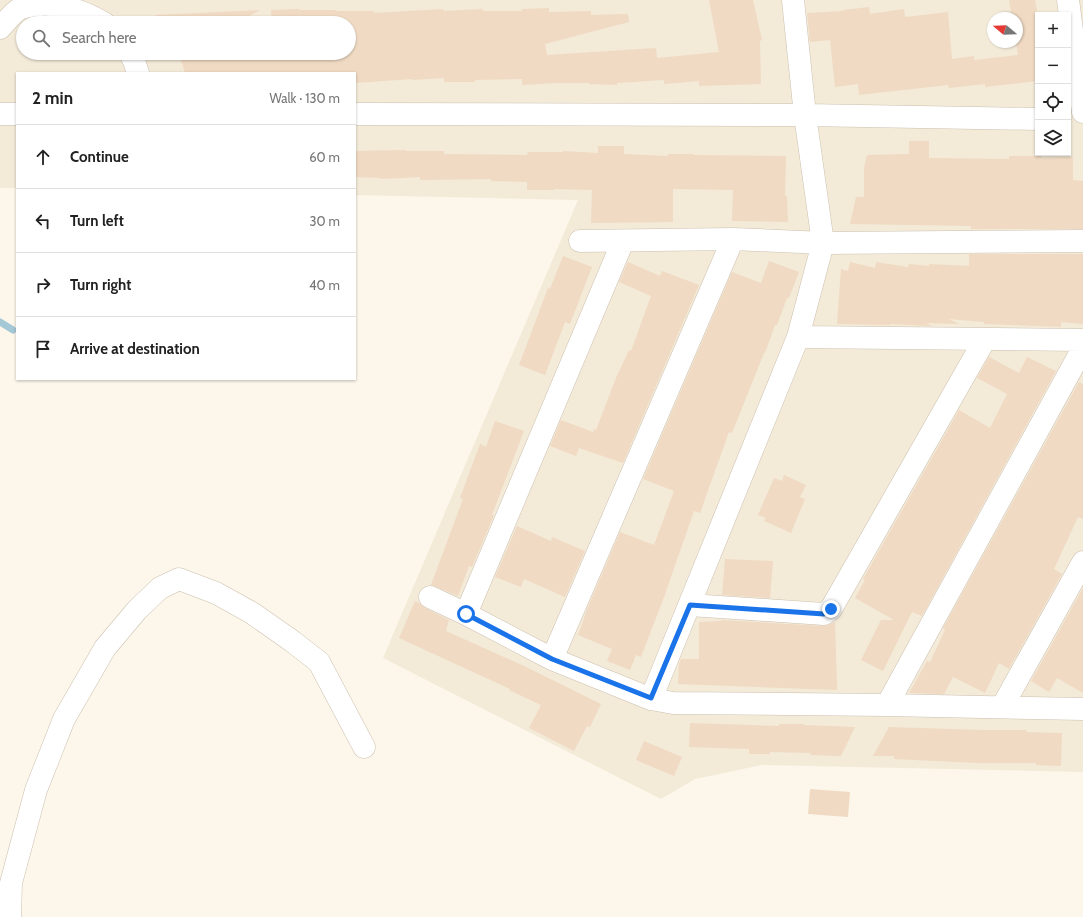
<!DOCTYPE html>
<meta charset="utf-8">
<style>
body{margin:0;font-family:Cabin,sans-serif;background:#f2f2f2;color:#222}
.controls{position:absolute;right:12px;top:12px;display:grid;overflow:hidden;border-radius:0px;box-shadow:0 1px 3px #0004}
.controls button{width:36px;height:36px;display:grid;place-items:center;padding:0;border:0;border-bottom:1px solid #e0e0e0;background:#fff;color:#222;font:20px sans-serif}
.compass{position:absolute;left:987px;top:12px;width:36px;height:36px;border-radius:50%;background:#fff;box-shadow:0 1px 3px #0004;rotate:289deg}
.stop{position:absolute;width:12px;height:12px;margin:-9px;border:3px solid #1a73e8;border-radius:50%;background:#fff}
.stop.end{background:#1a73e8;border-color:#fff;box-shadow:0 1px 4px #0008}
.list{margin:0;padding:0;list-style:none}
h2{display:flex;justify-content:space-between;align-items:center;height:52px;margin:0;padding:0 16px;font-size:17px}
h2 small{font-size:13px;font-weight:400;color:#767676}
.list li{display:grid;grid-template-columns:26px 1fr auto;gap:12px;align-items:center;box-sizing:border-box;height:64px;padding:0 16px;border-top:1px solid #e0e0e0}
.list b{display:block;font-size:15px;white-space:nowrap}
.list em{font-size:13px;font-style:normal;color:#767676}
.icon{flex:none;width:22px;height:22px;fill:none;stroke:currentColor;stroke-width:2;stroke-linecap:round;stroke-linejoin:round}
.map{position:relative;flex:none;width:1083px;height:917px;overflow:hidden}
.search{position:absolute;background:#fff;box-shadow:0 1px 3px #0004;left:16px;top:16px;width:340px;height:44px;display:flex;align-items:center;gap:10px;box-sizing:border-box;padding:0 14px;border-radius:22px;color:#767676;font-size:15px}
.panel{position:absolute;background:#fff;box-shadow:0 1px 3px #0004;left:16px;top:72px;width:340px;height:308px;border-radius:0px}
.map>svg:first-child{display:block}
</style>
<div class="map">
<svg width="1083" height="917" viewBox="0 0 1083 917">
<rect width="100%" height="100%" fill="#fcf7ea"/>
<path fill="#f3ead8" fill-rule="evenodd" d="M0,0H1083V772L762,765L695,779L661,799L383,658L578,200L355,195V73H17V188H0ZM1038,15H1068V153H1038ZM993,18H1017V42H993ZM23,23H349V53H23Z"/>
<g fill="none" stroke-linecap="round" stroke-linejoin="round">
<path stroke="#a5c8d6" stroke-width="7" d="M0,322L13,330"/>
</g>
<path fill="#f0dac3" d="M709,0H753L762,40L760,41L761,84L699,86V81L664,84V80L617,83V85L589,84V83H556L522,85V79L475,80V82H444V78L412,80V79L355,83V73H185L179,53H349V23H272L271,10L299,9V10H336V11H374V13L443,9L444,11L483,9V11H522V9L549,8V12L591,11V15L628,14L629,22L545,44L547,55L656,48L657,58L719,52Z
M1009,0H1035L1038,17V81L985,87V84L949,88L948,85L859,95L858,84L835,87L830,40L810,42L807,13L843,11V10L869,7L870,14L904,9L905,17L948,12L952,59L974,56V60L1018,55L1016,42L1017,18H1012Z
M260,10L237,23H162L155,15Z
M909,141H929V158L1009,159V156H1041V158L1073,157V180L1083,181V229H971V226L850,224L856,197H864V168L867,155L909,154Z
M598,146H624V154L668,156V154H694V155L786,156L785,196H787L788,222L732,221L733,190L673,189V222L591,223L592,190L554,189V190H527V182L491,181V179L420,180V177L381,179V178L355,177V151L405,150L406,151H444V154L527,155L528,152H563V151L598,153Z
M969,254H1083V324L1061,322V327L984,324V322L949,319L959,324L926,323L932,326L890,324V325L837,324L841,269L848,271L850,262L875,268L876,262L908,267L909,264L929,266V264L969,266Z
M563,256L592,267L570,324L565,322L545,375L519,365L548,288L550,289Z
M769,261L799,272L789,298H787L777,325H775L765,353H764L732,433L729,432L700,513L694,511L664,597L641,657L636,655L630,670L607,661L612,649L578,635L588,607L620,532L654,545L674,491L643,479L732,272L761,283Z
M628,262L660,276L662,271L699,285L623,463L579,448L576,456L550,446L561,420L593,432L594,429L596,430L616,378L629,350L631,351L651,296L619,282Z
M989,357L1019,373L1027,357L1056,371L922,616L912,612L883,671L861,660L881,620H894L855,598L865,580L863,579L959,410L990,428L1007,394L977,378Z
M1079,382L1083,384V519L1078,517L1054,569L1062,574L1009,669L999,663L985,693L953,677L944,694L909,693L927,661L930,662L945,630L943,628Z
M495,421L524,431L492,515H494L472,567L469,566L458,596L431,585L463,499L460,498L480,444L486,447Z
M784,475L806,485L800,497L805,499L791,533L764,521L766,518L758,515L774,478L782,481Z
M517,526L551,541L552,537L585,551L565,597L524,579L521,587L495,577Z
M725,559L773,561L770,598L722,595Z
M1083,588V693L1057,678L1049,692L1031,681Z
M415,601L419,603L425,608L449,620L446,631L522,665L601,704L590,727L587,726L574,751L529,728L541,705L509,690L510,689L399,638Z
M721,620L823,626L835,622L837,690L678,684L679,664L681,659H699V622L721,621Z
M690,723L779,726V724H804V725L855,727L841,756L810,755L811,753L770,752V754H749V749L689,747Z
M889,727L983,730H1027L1026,732L1062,733L1061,766L1036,765V763H977L894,759V756H873Z
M644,741L682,757L674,776L636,760Z
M810,789L850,792L848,817L808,814Z"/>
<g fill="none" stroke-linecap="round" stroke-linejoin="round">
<g stroke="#cdc0b0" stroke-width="23">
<path id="minor" d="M1068,0L1083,112
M0,28C6,22 13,12 21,8C49,0 78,8 104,23
M130,53L134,61L138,73
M0,114H17
M355,114L805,115L1038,119
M580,241L733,239L823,243L1083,241
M798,337L1083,340
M430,597L466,614L552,659L651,699L673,703L887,705L1083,709
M690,605L824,614L831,609L985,339
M466,614L623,241
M552,659L733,239
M651,699L798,337L823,243L805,115L793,0
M887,705L1083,348
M1002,707L1083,562
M10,917L11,883L36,790L64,719L105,648L137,610L160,588L179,579L216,593L252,613L292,641L319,662L364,747"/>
</g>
<use href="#minor" stroke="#fff" stroke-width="22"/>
</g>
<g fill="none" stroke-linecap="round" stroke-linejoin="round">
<path stroke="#1a73e8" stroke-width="5" d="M466,614L552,659L651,698L690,605L824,614L831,609"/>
</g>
</svg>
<div class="controls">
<button>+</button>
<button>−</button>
<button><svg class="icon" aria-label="locate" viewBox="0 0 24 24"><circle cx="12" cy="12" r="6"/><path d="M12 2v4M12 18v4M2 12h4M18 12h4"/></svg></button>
<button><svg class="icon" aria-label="layers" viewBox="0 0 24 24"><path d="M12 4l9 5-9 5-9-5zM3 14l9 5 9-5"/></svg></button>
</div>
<svg class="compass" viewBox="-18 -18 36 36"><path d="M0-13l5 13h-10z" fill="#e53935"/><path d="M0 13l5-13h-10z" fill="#767676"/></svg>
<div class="stop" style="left:466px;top:614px"></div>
<div class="stop end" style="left:831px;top:609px"></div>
<div class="search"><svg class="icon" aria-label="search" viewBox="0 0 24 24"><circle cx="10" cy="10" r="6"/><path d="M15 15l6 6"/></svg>Search here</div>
<section class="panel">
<h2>2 min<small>Walk · 130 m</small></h2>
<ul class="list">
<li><svg class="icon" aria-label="ahead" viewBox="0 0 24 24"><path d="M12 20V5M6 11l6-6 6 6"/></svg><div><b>Continue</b></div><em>60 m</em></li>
<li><svg class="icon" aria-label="left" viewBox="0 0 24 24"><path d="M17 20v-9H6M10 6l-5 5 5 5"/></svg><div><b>Turn left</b></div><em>30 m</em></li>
<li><svg class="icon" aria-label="right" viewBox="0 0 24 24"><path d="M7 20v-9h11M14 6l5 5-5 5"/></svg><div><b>Turn right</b></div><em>40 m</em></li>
<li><svg class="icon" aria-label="arrive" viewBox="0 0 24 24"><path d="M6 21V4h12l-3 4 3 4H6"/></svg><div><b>Arrive at destination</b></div></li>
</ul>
</section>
</div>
